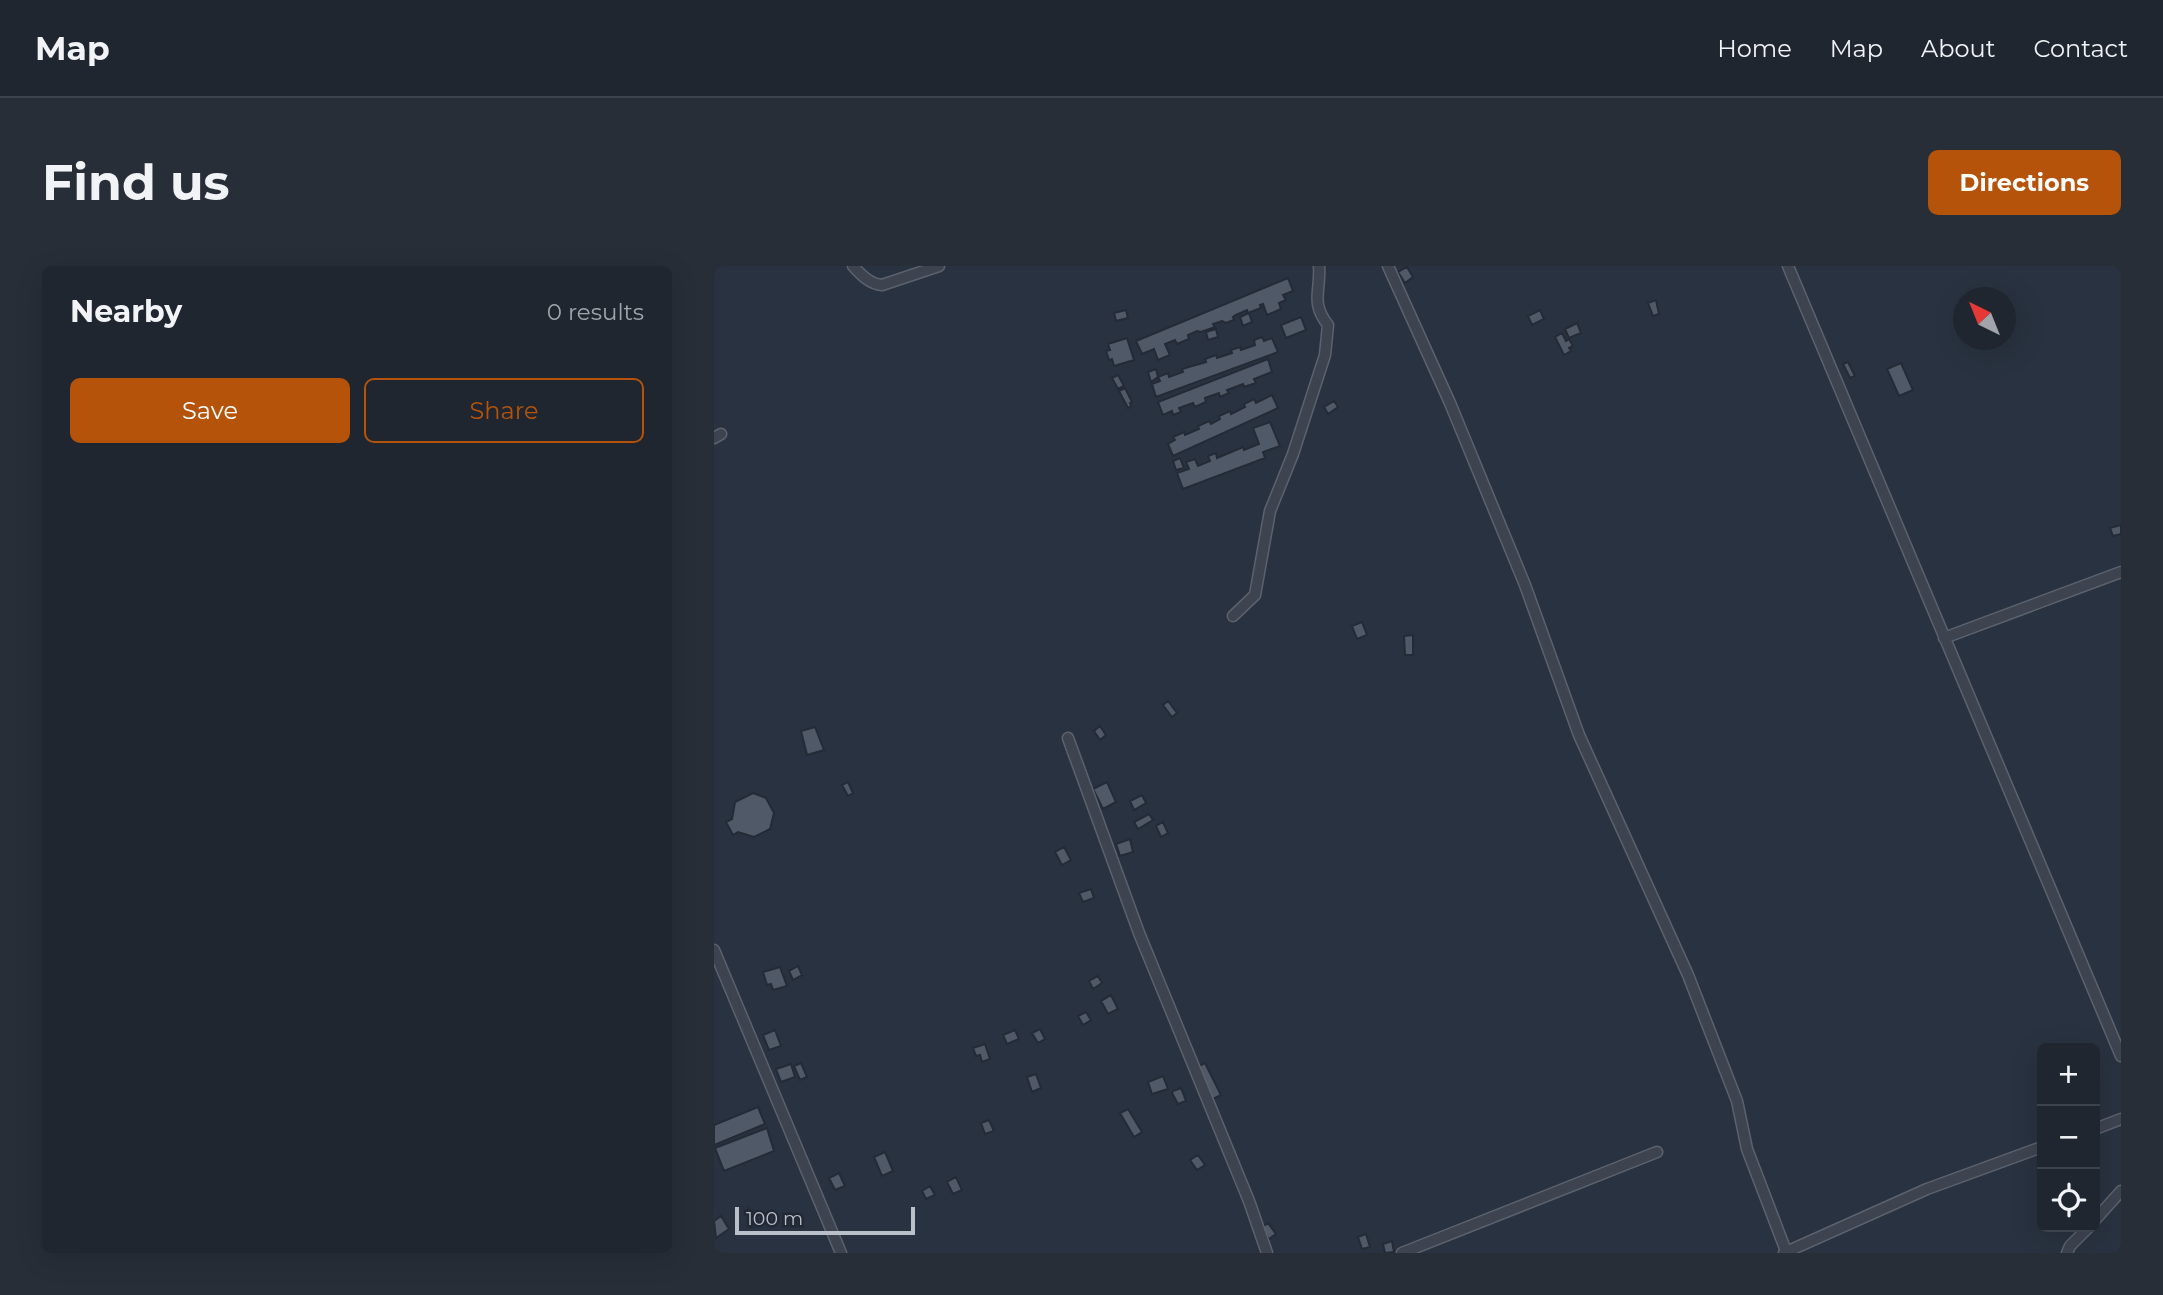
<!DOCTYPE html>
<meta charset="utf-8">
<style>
body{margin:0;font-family:Montserrat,sans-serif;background:#272e38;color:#f1f3f6}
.controls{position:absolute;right:21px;bottom:21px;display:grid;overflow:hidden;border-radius:10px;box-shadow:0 7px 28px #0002}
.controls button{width:63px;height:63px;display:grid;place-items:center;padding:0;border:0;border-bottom:2px solid #3c434c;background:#1f2630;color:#f1f3f6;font:35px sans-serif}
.compass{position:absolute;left:1239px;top:21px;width:63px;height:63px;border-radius:50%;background:#1f2630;box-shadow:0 7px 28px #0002;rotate:317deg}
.scale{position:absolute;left:21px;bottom:18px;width:180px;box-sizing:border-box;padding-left:7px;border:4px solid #bac0ca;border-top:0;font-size:19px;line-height:24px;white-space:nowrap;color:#bac0ca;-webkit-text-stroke:5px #222935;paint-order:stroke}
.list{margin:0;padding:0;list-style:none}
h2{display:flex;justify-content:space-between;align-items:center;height:91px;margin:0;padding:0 28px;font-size:30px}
h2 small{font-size:23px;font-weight:400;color:#a1a5ab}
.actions{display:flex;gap:14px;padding:21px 28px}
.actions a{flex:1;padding:16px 0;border:2px solid #b45309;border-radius:10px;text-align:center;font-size:24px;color:#b45309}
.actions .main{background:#b45309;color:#fff}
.icon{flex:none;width:38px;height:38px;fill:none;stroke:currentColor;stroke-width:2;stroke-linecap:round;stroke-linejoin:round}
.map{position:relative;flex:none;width:1407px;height:987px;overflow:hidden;border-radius:10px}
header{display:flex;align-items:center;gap:42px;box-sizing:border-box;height:98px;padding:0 35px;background:#1f2630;border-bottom:2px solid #3c434c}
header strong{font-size:33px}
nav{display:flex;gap:38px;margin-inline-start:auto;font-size:24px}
.intro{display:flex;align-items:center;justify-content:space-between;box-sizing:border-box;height:168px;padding:0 42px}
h1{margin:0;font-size:49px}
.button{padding:18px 32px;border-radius:10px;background:#b45309;color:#fff;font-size:24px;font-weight:700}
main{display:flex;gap:42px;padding:0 42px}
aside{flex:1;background:#1f2630;border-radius:10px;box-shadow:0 7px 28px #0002}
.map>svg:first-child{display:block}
</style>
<header>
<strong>Map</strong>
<nav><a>Home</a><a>Map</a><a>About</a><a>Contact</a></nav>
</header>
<div class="intro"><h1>Find us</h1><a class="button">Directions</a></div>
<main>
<aside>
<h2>Nearby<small>0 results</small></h2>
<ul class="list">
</ul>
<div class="actions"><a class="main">Save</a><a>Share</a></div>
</aside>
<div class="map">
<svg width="1407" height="987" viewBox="0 0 1407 987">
<rect width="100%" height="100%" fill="#293240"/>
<path fill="#505968" stroke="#242b37" stroke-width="2" d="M693,1L699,11L691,17L684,6Z
M574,12L579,25L569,29L572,34L565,37L567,43L553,49L549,38L546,39L547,42L534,47L533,44L522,49L519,51L520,54L512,57L508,55L499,58L501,61L487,66L483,65L474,69L475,73L463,78L461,74L451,78L456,89L444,94L440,83L428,88L422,75Z
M942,34L945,48L939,50L934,37Z
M412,44L414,52L402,55L400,47Z
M826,44L830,53L818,59L814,50Z
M535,47L538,56L529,60L526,51Z
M587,51L592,64L572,72L567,59Z
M863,57L867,67L855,72L851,63Z
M502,63L504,71L494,74L492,66Z
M848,67L852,75L855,73L859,80L855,82L857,85L850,89L841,71Z
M548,71L550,75L558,72L564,86L442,131L438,118L446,115L444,111L454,107L455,111L469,106L468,103L492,96L491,93L502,89L503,92L518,87L517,84L526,81L527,84L541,79L540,74Z
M413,72L420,94L400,100L398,93L395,94L392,85L396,84L394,78Z
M554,93L558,106L540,113L542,117L530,121L529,118L513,124L515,127L506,131L505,127L491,132L492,136L481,141L479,137L465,142L467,146L459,149L458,145L449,149L444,136Z
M1134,96L1141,110L1136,112L1129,98Z
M1187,97L1199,124L1185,130L1173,103Z
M442,103L444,111L437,116L434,106Z
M404,109L410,120L404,123L398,112Z
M411,122L418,136L416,137L417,140L414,142L405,125Z
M558,129L564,142L459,190L454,178L461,174L459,171L470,166L471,169L485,163L484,160L495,155L497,158L506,153L505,150L516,145L517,148L531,141L530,138L540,133L542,137Z
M620,135L624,141L614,148L610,141Z
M556,156L566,180L549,186L551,192L469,223L463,207L475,203L472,196L481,193L484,200L496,195L494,190L502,187L503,192L529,181L530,184L545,178L539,162Z
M466,192L470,202L462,204L459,195Z
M1407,259V268L1399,270L1396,262Z
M648,356L653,369L643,373L638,360Z
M699,369V389H691L690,370Z
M454,435L463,447L458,451L449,439Z
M386,460L392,469L386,474L380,465Z
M101,461L110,484L93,489L87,465Z
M134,516L139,527L134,530L128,519Z
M393,516L402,536L389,543L379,523Z
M39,527L52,532L60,547L56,563L40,571L24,566L19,569L12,556L18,553L21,536Z
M428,529L432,537L420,544L416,535Z
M435,548L439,554L424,563L420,556Z
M449,556L454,567L447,571L442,560Z
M416,573L419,586L406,590L402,578Z
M350,581L357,594L348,599L341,586Z
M377,623L380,632L369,636L365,627Z
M84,700L88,709L79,714L75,705Z
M66,701L73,720L59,724L57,718L53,719L49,706Z
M384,710L388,717L379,723L375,715Z
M397,729L404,743L394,748L387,735Z
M372,746L377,754L369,759L364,750Z
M326,763L331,773L324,777L318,767Z
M61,764L67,780L55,784L49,769Z
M301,764L305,773L293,778L289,769Z
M271,778L276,793L268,796L266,789L262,790L259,782Z
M87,797L93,811L86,814L80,800Z
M491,797L507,829L497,834L483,801Z
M77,798L81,811L67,816L62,803Z
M322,808L327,822L318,826L313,811Z
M449,810L454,823L438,828L434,816Z
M467,822L472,835L464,838L458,827L459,825Z
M44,841L51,858L0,879V859Z
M414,843L428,866L420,871L406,847Z
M275,854L280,865L271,868L267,857Z
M53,862L60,885L10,905L1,882Z
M171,886L179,905L168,910L160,891Z
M484,889L491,899L483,904L476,894Z
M125,907L131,920L121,924L115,912Z
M242,911L248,924L239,928L233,916Z
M216,920L221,929L212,933L208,925Z
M7,950L15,963L2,972L0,955Z
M554,957L562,968L555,973L547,962Z
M652,968L656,981L648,983L644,971Z
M678,975L680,986L671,987L669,978Z"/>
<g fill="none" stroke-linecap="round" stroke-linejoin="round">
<g stroke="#5b626d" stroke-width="13">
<path id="street" d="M139,0C147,9 156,18 168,19L225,0
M674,0L736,137L811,319L865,469L974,709L1023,835L1033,883L1072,985
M1074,0L1407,790
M0,172L7,168
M519,350L541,329L556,245L579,188L611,89L614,59C596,36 607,25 605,0
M1230,372L1407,306
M354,472L425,667L535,935L553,987
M0,684L127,987
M1381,863L1407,853
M1381,954L1407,925
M688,987L943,886
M1070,987L1213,923L1328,881
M1353,987L1356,980L1375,961"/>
</g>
<use href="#street" stroke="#3d4450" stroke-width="10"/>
</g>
</svg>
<div class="controls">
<button>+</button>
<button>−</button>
<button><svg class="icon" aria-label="locate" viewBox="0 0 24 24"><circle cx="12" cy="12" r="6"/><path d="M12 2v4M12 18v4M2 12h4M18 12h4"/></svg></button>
</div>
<svg class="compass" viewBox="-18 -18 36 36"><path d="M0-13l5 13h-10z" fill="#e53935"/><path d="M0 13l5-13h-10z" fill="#a1a5ab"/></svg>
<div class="scale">100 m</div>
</div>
</main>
